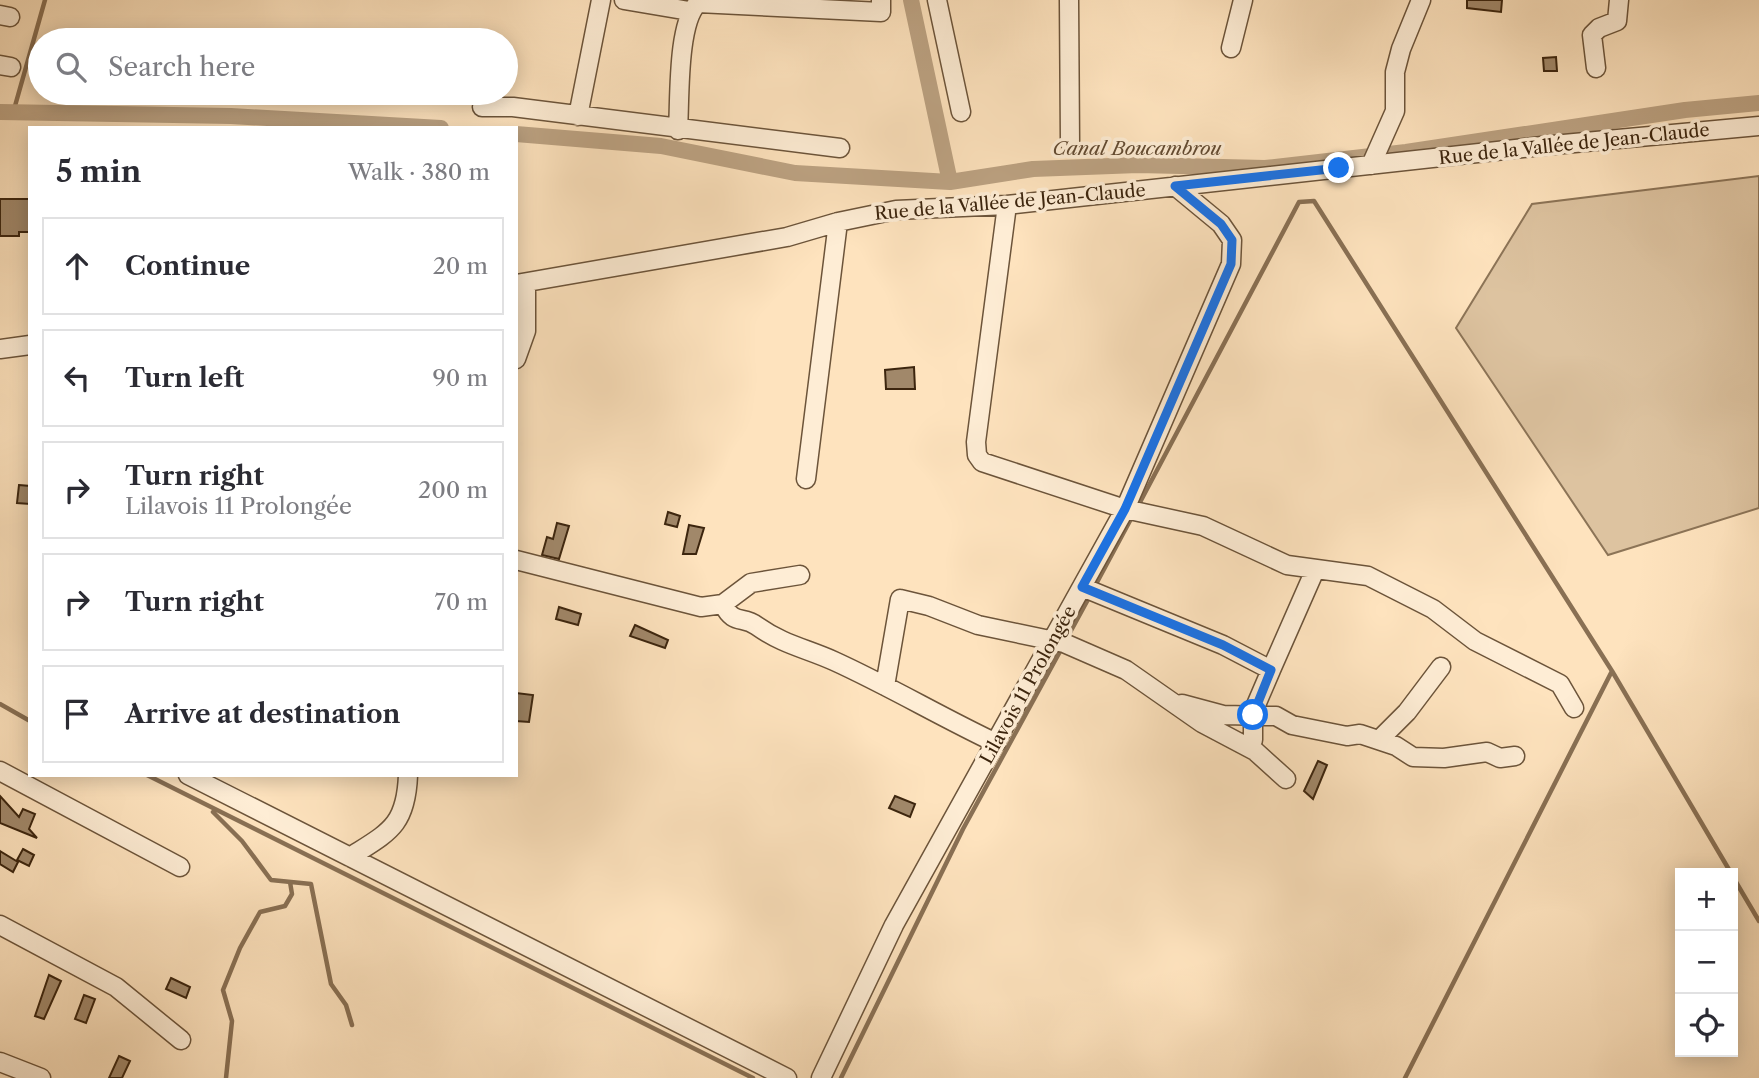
<!DOCTYPE html>
<meta charset="utf-8">
<style>
body{margin:0;font-family:"Libre Caslon Text",serif;background:#f7f7f7;color:#2b2b33}
.controls{position:absolute;right:21px;bottom:21px;display:grid;overflow:hidden;border-radius:0px;box-shadow:0 4px 18px #0003}
.controls button{width:63px;height:63px;display:grid;place-items:center;padding:0;border:0;border-bottom:2px solid #e1e1e2;background:#fff;color:#2b2b33;font:35px sans-serif}
.stop{position:absolute;width:21px;height:21px;margin:-16px;border:5px solid #1a73e8;border-radius:50%;background:#fff}
.stop.end{background:#1a73e8;border-color:#fff;box-shadow:0 2px 7px #0008}
.list{margin:0;padding:0;list-style:none}
h2{display:flex;justify-content:space-between;align-items:center;height:91px;margin:0;padding:0 28px;font-size:30px}
h2 small{font-size:23px;font-weight:400;color:#7c7c81}
.list li{display:grid;grid-template-columns:46px 1fr auto;gap:21px;align-items:center;box-sizing:border-box;height:98px;margin:0 14px 14px;padding:0 14px;border:2px solid #e1e1e2;border-radius:0px}
.list b{display:block;font-size:26px;white-space:nowrap}
.list p{margin:0;font-size:23px;white-space:nowrap;color:#7c7c81}
.list em{font-size:23px;font-style:normal;color:#7c7c81}
.icon{flex:none;width:38px;height:38px;fill:none;stroke:currentColor;stroke-width:2;stroke-linecap:round;stroke-linejoin:round}
.map{position:relative;flex:none;width:1759px;height:1078px;overflow:hidden}
.search{position:absolute;background:#fff;box-shadow:0 4px 18px #0003;left:28px;top:28px;width:490px;height:77px;display:flex;align-items:center;gap:18px;box-sizing:border-box;padding:0 24px;border-radius:38px;color:#7c7c81;font-size:26px}
.panel{position:absolute;background:#fff;box-shadow:0 4px 18px #0003;left:28px;top:126px;width:490px;height:651px;border-radius:0px}
.map>svg:first-child{display:block}
</style>
<div class="map">
<svg width="1759" height="1078" viewBox="0 0 1759 1078">
<rect width="100%" height="100%" fill="#fee3be"/>
<filter id="stains"><feTurbulence type="fractalNoise" baseFrequency=".00286" numOctaves="4"/><feColorMatrix values="0 0 0 0 .2 0 0 0 0 .09 0 0 0 0 .02 0 0 0 .5 -.17"/></filter>
<radialGradient id="worn" r=".72"><stop offset=".6" stop-color="#630" stop-opacity="0"/><stop offset="1" stop-color="#630" stop-opacity=".3"/></radialGradient>
<path fill="#ddc3a0" stroke="#8c7457" stroke-width="2" d="M1759,176V508L1608,555L1456,328L1532,204Z"/>
<g fill="none" stroke-linecap="round" stroke-linejoin="round">
<path stroke="#897054" stroke-width="4.5" d="M13,113L45,0
M1138,506L1299,202L1314,201L1612,671L1731,873
M1095,586L1132,517
M1067,638L1091,594
M0,704L30,721
M147,775L753,1078
M213,812L242,841L271,880L311,884L331,984L346,1005L352,1025
M1733,877L1759,921
M226,1078L232,1021L223,990L240,948L260,912L285,906L292,894L290,882
M841,1078L963,829L1063,646
M1405,1078L1612,671"/>
<path stroke="#bca282" stroke-width="16" d="M911,0L950,182
M0,112L231,116L441,128
M516,134L661,146L795,173L950,182L1033,169L1138,165L1265,168L1406,152L1685,110L1759,103"/>
</g>
<path fill="#a1886a" stroke="#3c250e" stroke-width="2" d="M1467,0H1502L1501,12L1467,8Z
M1556,57L1557,71H1544L1543,58Z
M0,199H30V232H19V236H0Z
M914,367L915,389H886L885,370Z
M19,485L30,486V504L17,503Z
M668,512L680,516L677,527L665,524Z
M557,523L569,526L559,559L542,555L547,537L553,539Z
M689,525L704,528L696,554H683Z
M559,607L581,614L578,625L556,619Z
M635,625L668,640L665,648L630,636Z
M516,693L533,695L529,722L516,721Z
M1318,761L1327,765L1313,799L1304,791Z
M0,796L19,817L23,809L35,814L29,829L37,838L0,823Z
M895,796L915,804L910,817L889,808Z
M23,849L34,855L29,866L17,860Z
M0,851L18,862L13,872L0,864Z
M49,975L61,981L44,1019L35,1016Z
M171,978L190,987L186,998L166,989Z
M84,995L95,999L86,1023L75,1019Z
M119,1056L130,1061L122,1078H109Z"/>
<g fill="none" stroke-linecap="round" stroke-linejoin="round">
<g stroke="#6c543a" stroke-width="21">
<path id="minor" d="M624,0L689,11
M937,0L961,112
M1069,0L1070,143
M0,15L10,17
M1231,48L1243,0
M0,65L11,67
M1596,68L1592,35L1599,28L1617,21L1619,0
M482,107H513L840,148
M578,116L601,0
M678,130C680,99 677,23 698,3L881,12V0
M1371,165L1395,111V72L1401,49L1421,0
M1007,205L976,442L977,455L982,462L1125,509L1203,526L1287,565L1368,576L1433,609L1475,641L1560,684L1574,708
M516,284L787,237L838,222L896,210L1007,205L1542,146L1759,126
M0,349L30,345
M516,359L526,331V283
M806,479L838,222
M516,560L701,607L723,604L751,583L800,575
M1082,587L1223,645L1271,670L1253,712V740L1248,746
M723,604C734,626 742,615 757,626C784,645 805,648 834,661C889,686 941,717 996,743
M1271,670L1315,570
M885,686L900,599L929,606L978,625L1064,643L1126,670L1202,723L1255,751L1286,779
M1182,704L1223,715L1276,716L1292,725L1347,736L1360,734L1396,746L1413,757L1444,758L1487,752L1500,758L1515,756
M1379,740L1407,712L1441,667
M0,771L180,867
M188,775L787,1078
M350,857C389,832 406,826 408,775
M0,925L116,987L181,1040
M0,1062L41,1078
M821,1078L894,925L1125,509L1231,264L1232,240L1221,224L1175,186"/>
</g>
<use href="#minor" stroke="#feedd5" stroke-width="18"/>
</g>
<g fill="none" stroke-linecap="round" stroke-linejoin="round">
<path stroke="#1a73e8" stroke-width="9" d="M1253,715L1271,670L1223,645L1082,587L1125,509L1231,264L1232,240L1221,224L1175,186L1339,168"/>
</g>
<g text-anchor="middle" dominant-baseline="central" stroke-width="7" stroke-linejoin="round" paint-order="stroke">
<g font-size="18" fill="#3c250e" stroke="#feedd5">
<text transform="translate(1574 144) rotate(-6)">Rue de la Vallée de Jean-Claude</text>
<text transform="translate(1010 202) rotate(-5)">Rue de la Vallée de Jean-Claude</text>
<text transform="translate(1028 685) rotate(-61)">Lilavois 11 Prolongée</text>
</g>
<g font-size="19" font-style="italic" fill="#624a31" stroke="#feedd5">
<text x="1137" y="148">Canal Boucambrou</text>
</g>
</g>
<rect width="100%" height="100%" filter="url(#stains)"/>
<rect width="100%" height="100%" fill="url(#worn)"/>
</svg>
<div class="controls">
<button>+</button>
<button>−</button>
<button><svg class="icon" aria-label="locate" viewBox="0 0 24 24"><circle cx="12" cy="12" r="6"/><path d="M12 2v4M12 18v4M2 12h4M18 12h4"/></svg></button>
</div>
<div class="stop" style="left:1253px;top:715px"></div>
<div class="stop end" style="left:1339px;top:168px"></div>
<div class="search"><svg class="icon" aria-label="search" viewBox="0 0 24 24"><circle cx="10" cy="10" r="6"/><path d="M15 15l6 6"/></svg>Search here</div>
<section class="panel">
<h2>5 min<small>Walk · 380 m</small></h2>
<ul class="list">
<li><svg class="icon" aria-label="ahead" viewBox="0 0 24 24"><path d="M12 20V5M6 11l6-6 6 6"/></svg><div><b>Continue</b></div><em>20 m</em></li>
<li><svg class="icon" aria-label="left" viewBox="0 0 24 24"><path d="M17 20v-9H6M10 6l-5 5 5 5"/></svg><div><b>Turn left</b></div><em>90 m</em></li>
<li><svg class="icon" aria-label="right" viewBox="0 0 24 24"><path d="M7 20v-9h11M14 6l5 5-5 5"/></svg><div><b>Turn right</b><p>Lilavois 11 Prolongée</p></div><em>200 m</em></li>
<li><svg class="icon" aria-label="right" viewBox="0 0 24 24"><path d="M7 20v-9h11M14 6l5 5-5 5"/></svg><div><b>Turn right</b></div><em>70 m</em></li>
<li><svg class="icon" aria-label="arrive" viewBox="0 0 24 24"><path d="M6 21V4h12l-3 4 3 4H6"/></svg><div><b>Arrive at destination</b></div></li>
</ul>
</section>
</div>
